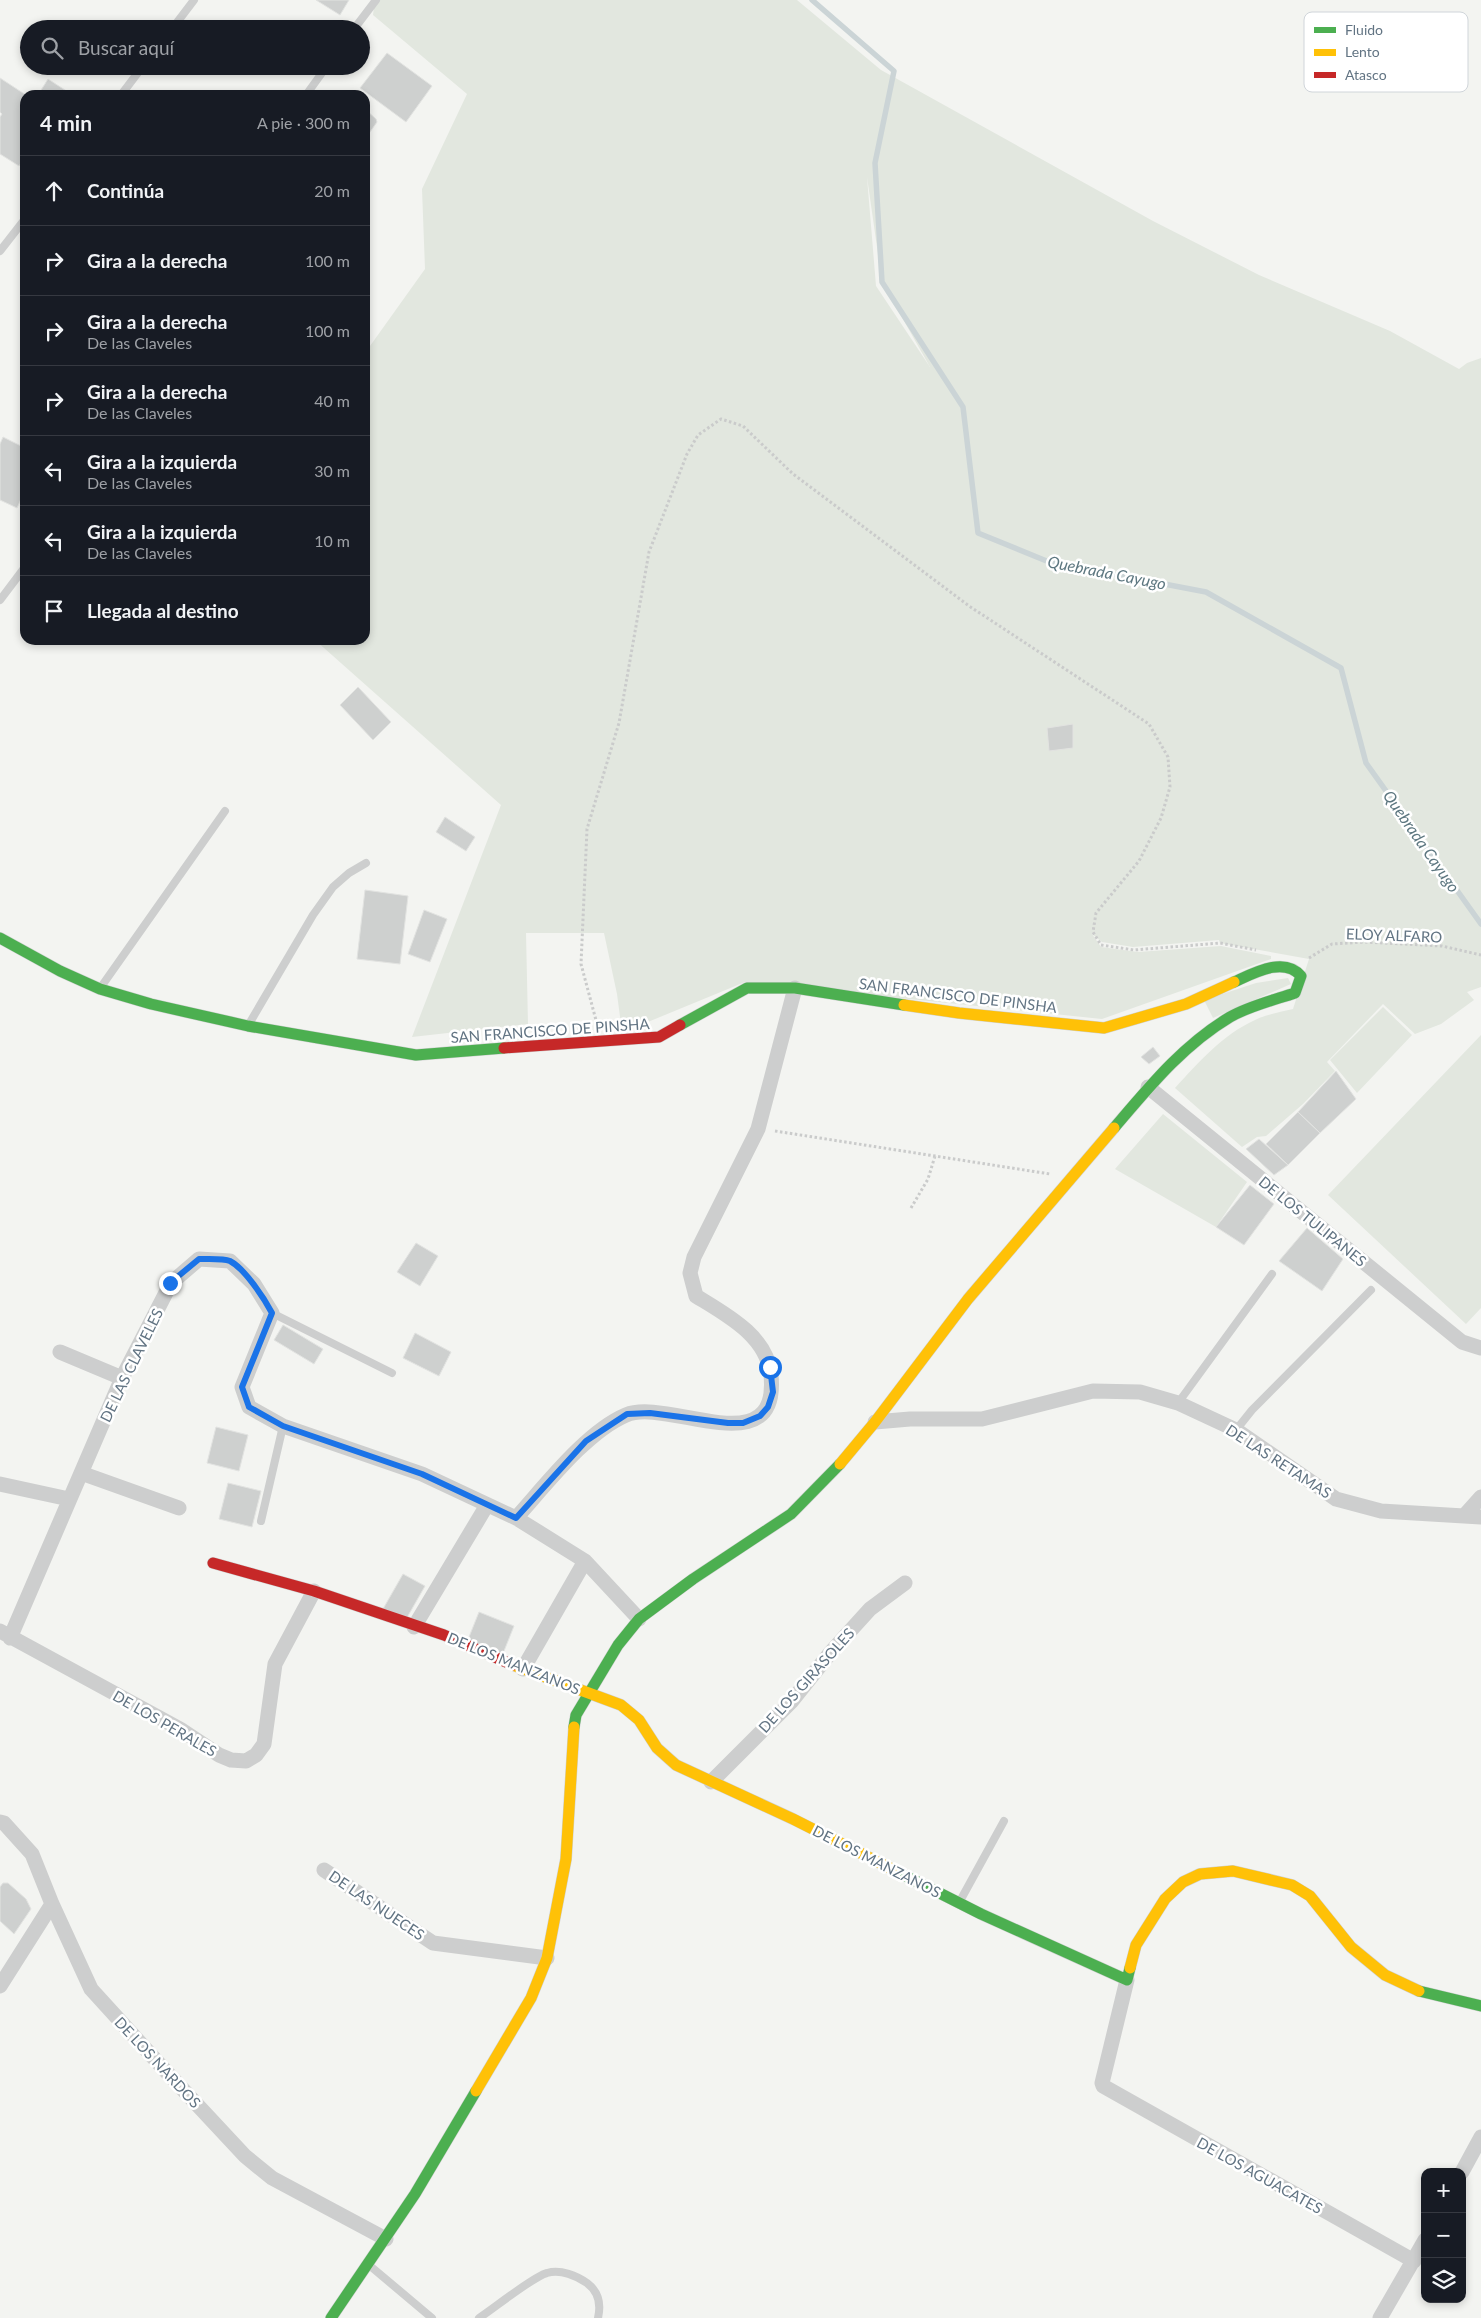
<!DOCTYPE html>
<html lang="es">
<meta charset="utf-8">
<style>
body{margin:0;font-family:Lato,sans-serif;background:#242831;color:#f1f3f6}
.controls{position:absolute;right:15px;bottom:15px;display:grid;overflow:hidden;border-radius:10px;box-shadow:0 2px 8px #0003}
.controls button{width:45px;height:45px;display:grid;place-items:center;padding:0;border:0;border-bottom:1px solid #363941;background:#171b24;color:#f1f3f6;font:25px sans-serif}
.stop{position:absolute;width:15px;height:15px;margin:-11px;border:4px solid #1a73e8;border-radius:50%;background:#fff}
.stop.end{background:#1a73e8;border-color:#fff;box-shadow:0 1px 5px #0008}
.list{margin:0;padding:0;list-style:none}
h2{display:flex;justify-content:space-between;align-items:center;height:65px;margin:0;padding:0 20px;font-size:21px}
h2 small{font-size:16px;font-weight:400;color:#9ea1a6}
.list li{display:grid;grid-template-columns:32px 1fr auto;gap:15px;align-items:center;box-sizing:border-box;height:70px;padding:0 20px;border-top:1px solid #363941}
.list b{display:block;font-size:19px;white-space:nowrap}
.list p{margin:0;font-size:16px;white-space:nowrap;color:#9ea1a6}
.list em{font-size:16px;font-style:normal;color:#9ea1a6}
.icon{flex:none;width:28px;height:28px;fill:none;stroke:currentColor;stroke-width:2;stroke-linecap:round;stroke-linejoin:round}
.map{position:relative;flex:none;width:1481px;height:2318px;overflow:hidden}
.search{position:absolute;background:#171b24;box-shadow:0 2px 8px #0003;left:20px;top:20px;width:350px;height:55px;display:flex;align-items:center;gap:12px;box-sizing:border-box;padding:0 18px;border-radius:28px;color:#9ea1a6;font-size:19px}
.panel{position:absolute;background:#171b24;box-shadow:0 2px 8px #0003;left:20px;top:90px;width:350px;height:555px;border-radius:15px}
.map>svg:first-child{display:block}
</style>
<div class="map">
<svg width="1481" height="2318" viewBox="0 0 1481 2318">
<rect width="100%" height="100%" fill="#f3f4f1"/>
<path fill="#e2e7df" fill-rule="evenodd" d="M375,0H797L881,70L1153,221L1259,275L1390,331L1459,369L1467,363L1481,358V987L1467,992L1474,1000L1441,1024L1415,1034L1383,1004L1327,1062L1335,1071L1303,1104L1266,1136L1257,1137L1242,1147L1175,1088C1199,1062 1222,1035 1255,1020C1267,1014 1281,1012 1293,1009L1309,959L1220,943L1219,940L1133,947L1102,942L1092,934L1101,947L1138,952L1221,946L1271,956V959L1102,1019L745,982L643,1024H621L617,994L604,933H526L528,1024L412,1037L501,805L315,640H365V353L425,269L422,189L467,94L373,15ZM867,177L882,282L930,367L876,286Z
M1288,978L1291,984L1213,1018L1204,1000L1256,983Z
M1383,1007L1412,1035L1357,1093L1330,1060Z
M1481,1035V1308L1466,1324L1328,1195Z
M1163,1114L1247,1182L1216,1227L1115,1169Z"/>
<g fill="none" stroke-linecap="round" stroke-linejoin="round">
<path stroke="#cbd4d6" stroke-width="5.5" d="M812,0L894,71L875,163L882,282L963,407L978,533L1049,562L1206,592L1341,668L1366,763L1481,924"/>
</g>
<path fill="#ced0cf" stroke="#e2e3e1" d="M316,0H349L340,15Z
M387,53L432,86L406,122L360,88Z
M0,78L26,95L25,157L19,166L0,154V117L2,114L0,112Z
M48,79L68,92L66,95H38Z
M365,109L376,119L377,122L365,139Z
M3,437L25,448V490L17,508L0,500V444Z
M358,687L391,722L373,740L340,705Z
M1073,724V748L1049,751L1047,728Z
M445,817L475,837L466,851L436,832Z
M365,890L408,896L400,964L357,959Z
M424,910L447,919L430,962L408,954Z
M1153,1047L1160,1056L1149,1064L1141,1057Z
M1336,1071L1356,1099L1320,1133L1298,1112Z
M1298,1112L1320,1133L1288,1165L1266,1144Z
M1259,1139L1288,1165L1274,1175L1246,1149Z
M1250,1185L1274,1204L1244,1245L1216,1227Z
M1307,1228L1343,1259L1322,1291L1279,1261Z
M416,1243L438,1256L420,1286L397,1272Z
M283,1325L323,1349L314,1364L274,1340Z
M415,1333L451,1352L439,1376L403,1358Z
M216,1427L248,1435L239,1471L207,1463Z
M228,1483L261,1491L252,1527L219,1519Z
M403,1574L425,1586L405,1621L383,1609Z
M479,1612L514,1626L502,1656L467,1642Z
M3,1883H8L26,1899L31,1909L14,1934L0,1921V1887Z"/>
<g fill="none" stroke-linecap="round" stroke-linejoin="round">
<g stroke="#cfd1d1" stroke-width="12">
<path id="fast" d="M0,938L60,971L100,989L151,1004L248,1026L416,1055L504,1048
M680,1025L747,988H795L904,1005
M1114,1128C1149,1087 1183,1045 1230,1017C1249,1006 1274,1000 1295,993L1301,976C1284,956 1254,973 1234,982
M574,1727L576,1715L618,1645L639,1619L693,1579L791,1514L840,1464
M892,1869L981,1914L1127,1980L1130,1968
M1419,1991L1481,2006
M331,2318L415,2194L476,2091"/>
</g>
<g stroke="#cfd1d1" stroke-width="12">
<path id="slow" d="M904,1005L959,1013L1104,1028L1186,1004L1234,982
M840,1464L875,1422L968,1299L1114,1128
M513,1665L621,1705L639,1720L657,1748L676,1765L793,1819L892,1869
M1130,1968L1136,1945L1165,1899L1183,1882L1200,1874L1233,1871L1292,1885L1310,1896L1351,1947L1385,1975L1419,1991
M476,2091L531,1998L547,1958L566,1859L574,1727"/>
</g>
<g stroke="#cfd1d1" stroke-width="12">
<path id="jam" d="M504,1048L659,1037L680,1025
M213,1563L314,1591L444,1635L513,1665"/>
</g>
<path stroke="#cacbcb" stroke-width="3" stroke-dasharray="2.5 2.5" stroke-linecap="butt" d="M1309,958L1332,944L1365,942L1442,946L1481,955
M597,1024L581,964L587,829L619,723L649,552L687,454L698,435L721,419L743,426L793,474L969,606L1149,724L1168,757L1170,787L1161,818L1139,861L1096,913L1093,932L1101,945L1134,950L1220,943L1256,950
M775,1131L1050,1174
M911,1208L928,1179L935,1156"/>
<path stroke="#cdcece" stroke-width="8" d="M172,29L194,0
M354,29L376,0
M121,95L143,66
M306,95L327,66
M0,251L25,219
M0,600L25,567
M101,987L225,811
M249,1024L313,915L333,887L349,873L366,863
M272,1313L392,1373
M1178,1403L1272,1274
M1236,1430L1252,1410L1371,1290
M261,1521L283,1426
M960,1901L1004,1821
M369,2265L432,2318
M479,2318C493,2309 534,2276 547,2273C561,2269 577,2276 587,2283C599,2292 601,2305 598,2318"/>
<path stroke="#cdcece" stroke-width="15" d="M1148,1087L1462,1342L1481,1348
M60,1352L122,1378
M875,1422L910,1419H982L1093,1391L1140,1392L1178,1403L1236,1430L1336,1499L1381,1511L1481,1517
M81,1473L179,1508
M0,1484L69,1499
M1464,1516L1481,1497
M516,1518C545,1486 586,1432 626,1415C667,1397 780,1466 771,1375C767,1336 727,1315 696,1296L690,1273L694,1257L758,1129L795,988
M414,1627L487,1505
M0,1631L180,1729L219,1755L231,1760L246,1761L256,1755L264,1744L275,1664L314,1591
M10,1638L122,1378L171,1283L199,1259L230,1261L254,1284L272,1313L242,1387L249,1407L283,1426L422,1474L516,1518L585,1561L639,1619
M523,1669L585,1561
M711,1782L791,1702L831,1652L870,1609L905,1583
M0,1822L4,1823L32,1854L52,1904L91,1989L162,2067L245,2156L272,2178L386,2239
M324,1870L433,1943L547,1958
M1127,1980L1102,2083L1103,2086L1414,2261
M0,1986L52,1904
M1462,2172L1481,2137
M1380,2318L1425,2240"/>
<use href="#fast" stroke="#4caf50" stroke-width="11"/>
<use href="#slow" stroke="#ffc107" stroke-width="11"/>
<use href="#jam" stroke="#c62828" stroke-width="11"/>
</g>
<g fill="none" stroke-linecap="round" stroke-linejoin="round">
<path stroke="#1a73e8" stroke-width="6" d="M170,1283L199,1259C207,1259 223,1258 230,1261C245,1269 264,1298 272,1313L242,1387L249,1407L283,1426L422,1474L516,1518L586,1441L627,1414L650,1413L728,1423H743L760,1416L768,1407L773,1392L770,1367"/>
</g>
<g text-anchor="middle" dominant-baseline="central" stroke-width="5" stroke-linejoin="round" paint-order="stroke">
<g font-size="15" fill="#627483" stroke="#fff">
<text transform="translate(1394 935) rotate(2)">ELOY ALFARO</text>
<text transform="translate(958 995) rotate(7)">SAN FRANCISCO DE PINSHA</text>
<text transform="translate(550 1030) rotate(-4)">SAN FRANCISCO DE PINSHA</text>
<text transform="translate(1313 1221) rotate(39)">DE LOS TULIPANES</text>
<text transform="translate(131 1365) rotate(-64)">DE LAS CLAVELES</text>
<text transform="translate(1279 1461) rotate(33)">DE LAS RETAMAS</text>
<text transform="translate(514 1663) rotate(22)">DE LOS MANZANOS</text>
<text transform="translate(806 1680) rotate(-48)">DE LOS GIRASOLES</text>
<text transform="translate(165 1723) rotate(30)">DE LOS PERALES</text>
<text transform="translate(877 1861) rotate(27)">DE LOS MANZANOS</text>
<text transform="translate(377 1905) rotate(34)">DE LAS NUECES</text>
<text transform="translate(158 2062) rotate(47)">DE LOS NARDOS</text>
<text transform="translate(1260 2175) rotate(29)">DE LOS AGUACATES</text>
</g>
<g font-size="16" font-style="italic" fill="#5d7780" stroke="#fff">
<text transform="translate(1107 572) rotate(11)">Quebrada Cayugo</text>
<text transform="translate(1422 841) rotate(55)">Quebrada Cayugo</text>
</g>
</g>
<rect x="1304" y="12" width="164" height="80" rx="8" fill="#fff" stroke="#d0d5da" stroke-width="1"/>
<rect x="1314" y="27" width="22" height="6" fill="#4caf50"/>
<rect x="1314" y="49" width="22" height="7" fill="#ffc107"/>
<rect x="1314" y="72" width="22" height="6" fill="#c62828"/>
<g font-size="14" fill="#627483">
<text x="1345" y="35">Fluido</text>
<text x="1345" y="57">Lento</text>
<text x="1345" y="80">Atasco</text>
</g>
</svg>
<div class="controls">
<button>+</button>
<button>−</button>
<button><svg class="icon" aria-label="layers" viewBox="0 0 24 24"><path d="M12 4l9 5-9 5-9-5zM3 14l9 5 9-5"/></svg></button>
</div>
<div class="stop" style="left:770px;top:1367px"></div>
<div class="stop end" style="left:170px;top:1283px"></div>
<div class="search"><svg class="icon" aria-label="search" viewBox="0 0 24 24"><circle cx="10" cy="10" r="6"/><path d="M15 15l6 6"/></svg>Buscar aquí</div>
<section class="panel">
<h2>4 min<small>A pie · 300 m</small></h2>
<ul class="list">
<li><svg class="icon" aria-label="ahead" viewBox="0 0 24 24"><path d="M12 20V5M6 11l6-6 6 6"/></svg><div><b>Continúa</b></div><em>20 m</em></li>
<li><svg class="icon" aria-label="right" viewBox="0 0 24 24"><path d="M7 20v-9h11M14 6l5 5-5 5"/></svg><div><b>Gira a la derecha</b></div><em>100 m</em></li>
<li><svg class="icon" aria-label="right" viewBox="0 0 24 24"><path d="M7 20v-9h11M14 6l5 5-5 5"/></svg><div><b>Gira a la derecha</b><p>De las Claveles</p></div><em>100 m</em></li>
<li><svg class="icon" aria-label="right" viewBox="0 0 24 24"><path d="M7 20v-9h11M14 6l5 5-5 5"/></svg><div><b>Gira a la derecha</b><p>De las Claveles</p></div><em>40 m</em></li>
<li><svg class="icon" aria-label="left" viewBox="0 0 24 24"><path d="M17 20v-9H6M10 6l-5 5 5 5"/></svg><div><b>Gira a la izquierda</b><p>De las Claveles</p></div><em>30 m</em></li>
<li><svg class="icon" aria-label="left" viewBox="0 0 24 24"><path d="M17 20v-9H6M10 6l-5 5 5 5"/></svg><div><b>Gira a la izquierda</b><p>De las Claveles</p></div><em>10 m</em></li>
<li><svg class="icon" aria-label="arrive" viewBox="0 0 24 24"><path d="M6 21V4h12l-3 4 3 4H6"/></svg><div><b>Llegada al destino</b></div></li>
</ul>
</section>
</div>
